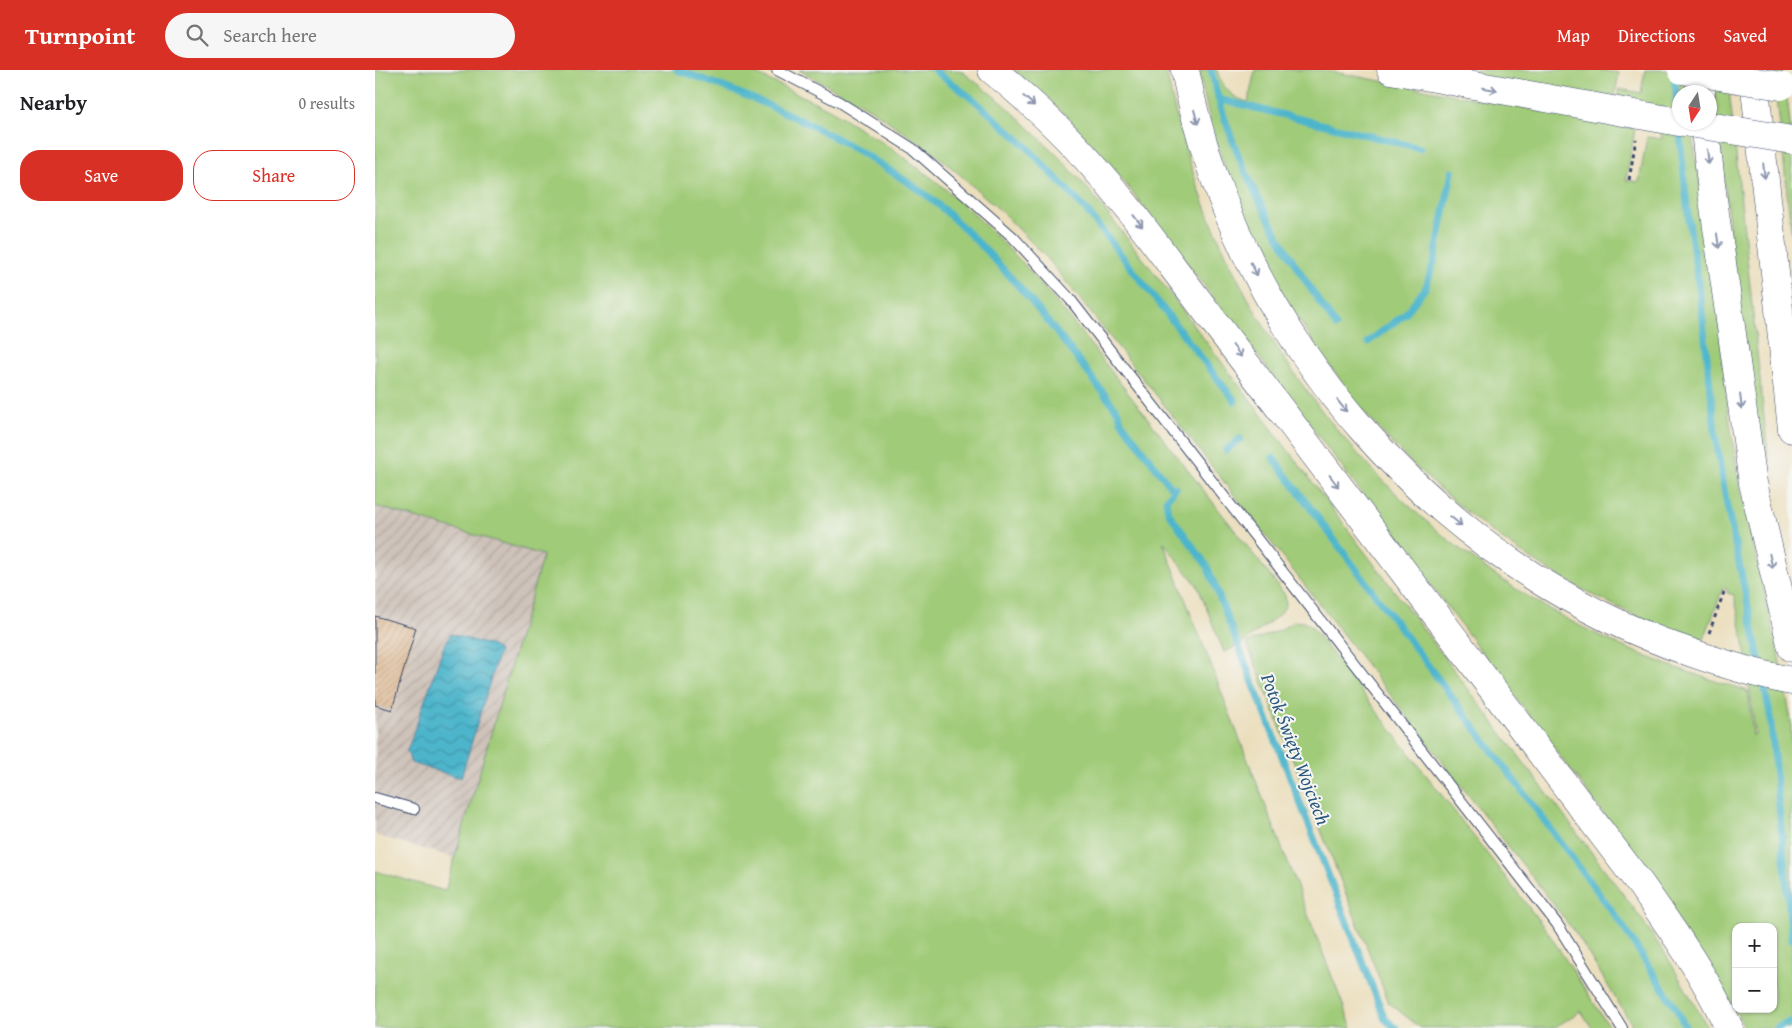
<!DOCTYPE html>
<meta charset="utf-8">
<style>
body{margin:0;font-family:"Gentium Book Plus",serif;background:#f6f6f6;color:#202124}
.controls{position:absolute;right:15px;bottom:15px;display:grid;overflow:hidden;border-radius:10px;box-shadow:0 1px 4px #0004}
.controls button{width:45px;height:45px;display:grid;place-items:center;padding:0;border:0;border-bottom:1px solid #e0e0e0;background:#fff;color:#202124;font:25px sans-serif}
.compass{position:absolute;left:1297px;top:15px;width:45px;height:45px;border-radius:50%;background:#fff;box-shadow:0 1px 4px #0004;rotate:192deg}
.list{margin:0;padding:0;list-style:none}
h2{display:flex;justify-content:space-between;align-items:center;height:65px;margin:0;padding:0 20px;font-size:21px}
h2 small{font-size:16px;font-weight:400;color:#757577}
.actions{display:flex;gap:10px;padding:15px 20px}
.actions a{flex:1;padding:11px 0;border:1px solid #d93025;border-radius:20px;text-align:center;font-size:18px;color:#d93025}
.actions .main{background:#d93025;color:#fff}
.icon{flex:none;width:28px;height:28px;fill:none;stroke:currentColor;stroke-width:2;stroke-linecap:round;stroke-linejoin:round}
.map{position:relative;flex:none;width:1417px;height:958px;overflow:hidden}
header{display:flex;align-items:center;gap:30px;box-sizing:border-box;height:70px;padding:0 25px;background:#d93025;color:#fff}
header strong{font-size:24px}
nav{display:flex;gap:28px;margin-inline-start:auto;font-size:18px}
.search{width:350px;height:45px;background:#f6f6f6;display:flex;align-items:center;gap:12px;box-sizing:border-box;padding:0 18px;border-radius:28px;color:#757577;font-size:19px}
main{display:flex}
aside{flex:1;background:#fff}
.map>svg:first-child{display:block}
</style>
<header>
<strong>Turnpoint</strong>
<div class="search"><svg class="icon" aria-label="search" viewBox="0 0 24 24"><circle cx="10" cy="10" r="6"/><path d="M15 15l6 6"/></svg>Search here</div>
<nav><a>Map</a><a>Directions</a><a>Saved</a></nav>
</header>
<main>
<aside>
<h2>Nearby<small>0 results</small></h2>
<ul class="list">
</ul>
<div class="actions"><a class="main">Save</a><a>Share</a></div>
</aside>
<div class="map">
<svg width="1417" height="958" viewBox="0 0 1417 958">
<defs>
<pattern id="industrial-furrows" width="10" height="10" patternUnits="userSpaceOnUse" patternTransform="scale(1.25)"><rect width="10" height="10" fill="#cec2b9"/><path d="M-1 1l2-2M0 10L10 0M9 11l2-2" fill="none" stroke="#b0a7a1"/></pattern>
<pattern id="water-waves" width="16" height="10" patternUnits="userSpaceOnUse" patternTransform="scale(1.25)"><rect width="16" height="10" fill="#4db5cb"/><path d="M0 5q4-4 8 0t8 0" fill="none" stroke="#3f94a8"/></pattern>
<pattern id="building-hatch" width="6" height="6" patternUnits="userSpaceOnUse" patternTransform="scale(1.25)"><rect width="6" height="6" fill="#ddb68d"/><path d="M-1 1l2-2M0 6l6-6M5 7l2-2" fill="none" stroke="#b29476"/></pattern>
</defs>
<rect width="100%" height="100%" fill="#f6f6f2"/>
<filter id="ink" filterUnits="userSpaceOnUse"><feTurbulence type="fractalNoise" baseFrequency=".02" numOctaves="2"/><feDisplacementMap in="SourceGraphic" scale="10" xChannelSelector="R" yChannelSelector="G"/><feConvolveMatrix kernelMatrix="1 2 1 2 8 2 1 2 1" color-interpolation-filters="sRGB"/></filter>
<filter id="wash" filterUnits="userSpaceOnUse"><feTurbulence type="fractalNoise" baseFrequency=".0096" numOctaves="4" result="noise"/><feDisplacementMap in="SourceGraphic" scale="20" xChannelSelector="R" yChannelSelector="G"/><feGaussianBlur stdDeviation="1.12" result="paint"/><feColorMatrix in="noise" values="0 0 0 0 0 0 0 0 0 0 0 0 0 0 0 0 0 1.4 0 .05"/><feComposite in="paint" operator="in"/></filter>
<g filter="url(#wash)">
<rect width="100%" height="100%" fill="#ebdebc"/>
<path fill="url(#industrial-furrows)" d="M0,436L168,485L80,788L0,765Z"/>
<path fill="#a0cb78" stroke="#5e7d6b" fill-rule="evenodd" d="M0,0H373L456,40L519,80L562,112L600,145L648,193L697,251L910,525L911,535L905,544L867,574L849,582L822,515L788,472L977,958H0V801L70,821L168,485L0,436Z
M424,0H585L629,34L684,87L713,119L777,200L1260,840L1291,885L1333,958H1259L1203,867L1176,831L782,326L673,189L626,141L568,90L496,39Z
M639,0H791C837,239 995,451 1213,560C1264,586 1318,605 1373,621L1378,666L1380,665L1369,572L1359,525L1352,523L1353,520L1348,518L1328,572C1306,566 1285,555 1265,547C1159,502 1065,430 990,343C979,331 971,317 961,304C895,215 844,110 824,0H842C846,16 856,28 873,32L880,0H948L1260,59L1251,110L1264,112L1272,67L1287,69L1283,38L1242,30L1244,19L1266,23L1270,0H1311L1313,22H1304V52L1316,53L1343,245L1354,346L1364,412L1401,572L1416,650L1417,958H1370L1352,926L1241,760L852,245L754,118L728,87L700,56L671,27ZM1361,857H1398V939H1361Z
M1054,0H1224L1244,3L1238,34Z
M1337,0H1352L1399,441L1398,444L1369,293Z
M1399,0H1409L1417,71V170Z
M919,551L928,552L935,555L1172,861L1235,958H1217L1206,941L1179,958H1046L1014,933L872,573L905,560Z"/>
<path fill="url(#water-waves)" stroke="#347294" d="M76,564L117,576L124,581L86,708L36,693L32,681L69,576Z"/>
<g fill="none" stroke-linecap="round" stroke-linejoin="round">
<path stroke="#4db5cb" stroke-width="7" d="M302,0C378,26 453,58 520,104C531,111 543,119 554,127C628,189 685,266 743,342L746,351L798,420
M559,0L598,29L650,75L711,140L860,331
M836,0C858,95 906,178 961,256
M1299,4L1303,45
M843,29L1045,78
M1304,56L1313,145L1326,232L1341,370L1351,431L1386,598
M993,272L1030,244L1051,217L1060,188L1077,102
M851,380L865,369
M898,388L1243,849L1300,937L1311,958
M801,418L791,430L793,442L832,496L1010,949L1021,958
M1388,611L1395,644L1417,869
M1402,958L1417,951"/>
</g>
<g id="blocks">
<path fill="url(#building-hatch)" d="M0,546L41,558L17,640L0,635Z"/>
</g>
</g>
<g filter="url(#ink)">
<use href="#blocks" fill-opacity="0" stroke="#3a496c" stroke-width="1"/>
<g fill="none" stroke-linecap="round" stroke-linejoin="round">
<g stroke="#3a496c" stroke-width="12">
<path id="lane" d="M402,0L464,32L538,79L638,167L695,229L1182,854L1247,958
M0,728L39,739"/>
</g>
<g stroke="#3a496c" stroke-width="29">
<path id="highway" d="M617,0C646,23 673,48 699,75C736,114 768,157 800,200L1266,815C1298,861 1331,907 1354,958
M810,0C862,268 1062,497 1320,584C1352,595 1384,605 1417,611
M1016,0L1304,52
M1323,0L1326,22
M1378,0L1417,359
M1329,52L1337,122L1378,413L1417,578"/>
</g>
<path stroke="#3a496c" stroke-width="3" stroke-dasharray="4 4" stroke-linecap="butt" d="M1254,110L1261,69
M1334,563L1349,522"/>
<use href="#lane" stroke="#fff" stroke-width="10"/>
<use href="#highway" stroke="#fff" stroke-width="28"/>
<g stroke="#3a496c" stroke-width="29" stroke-linecap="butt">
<path id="highway-bridge" d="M1307,0L1406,16
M1309,52L1417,70"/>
</g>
<use href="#highway-bridge" stroke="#fff" stroke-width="28"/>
</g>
<defs><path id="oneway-shaft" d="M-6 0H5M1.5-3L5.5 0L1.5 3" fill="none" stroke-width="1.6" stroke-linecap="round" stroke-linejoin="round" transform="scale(1.25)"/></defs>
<g stroke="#8d97ae">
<use href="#oneway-shaft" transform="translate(1115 19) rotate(10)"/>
<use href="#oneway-shaft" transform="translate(654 31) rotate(41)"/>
<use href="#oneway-shaft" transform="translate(821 47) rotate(75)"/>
<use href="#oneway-shaft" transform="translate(1333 87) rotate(84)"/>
<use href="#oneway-shaft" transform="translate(1389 101) rotate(84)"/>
<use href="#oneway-shaft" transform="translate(763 151) rotate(52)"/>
<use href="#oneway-shaft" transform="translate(1343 171) rotate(82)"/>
<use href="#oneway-shaft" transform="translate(879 199) rotate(63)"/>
<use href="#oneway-shaft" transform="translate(862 281) rotate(53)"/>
<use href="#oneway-shaft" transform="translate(1366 332) rotate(83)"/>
<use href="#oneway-shaft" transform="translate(967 336) rotate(51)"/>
<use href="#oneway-shaft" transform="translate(959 411) rotate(53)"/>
<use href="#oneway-shaft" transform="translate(1081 451) rotate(39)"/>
<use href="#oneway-shaft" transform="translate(1396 491) rotate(77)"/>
</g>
</g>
<g text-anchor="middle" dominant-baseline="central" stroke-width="4" stroke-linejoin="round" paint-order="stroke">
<g font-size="19" font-style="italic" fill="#2a577f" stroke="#f6f6f2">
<text transform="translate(921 679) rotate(69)">Potok Święty Wojciech</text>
</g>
</g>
</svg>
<div class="controls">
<button>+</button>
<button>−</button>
</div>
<svg class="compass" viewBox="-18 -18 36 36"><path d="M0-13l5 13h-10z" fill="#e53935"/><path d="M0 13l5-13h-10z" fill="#757577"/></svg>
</div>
</main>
